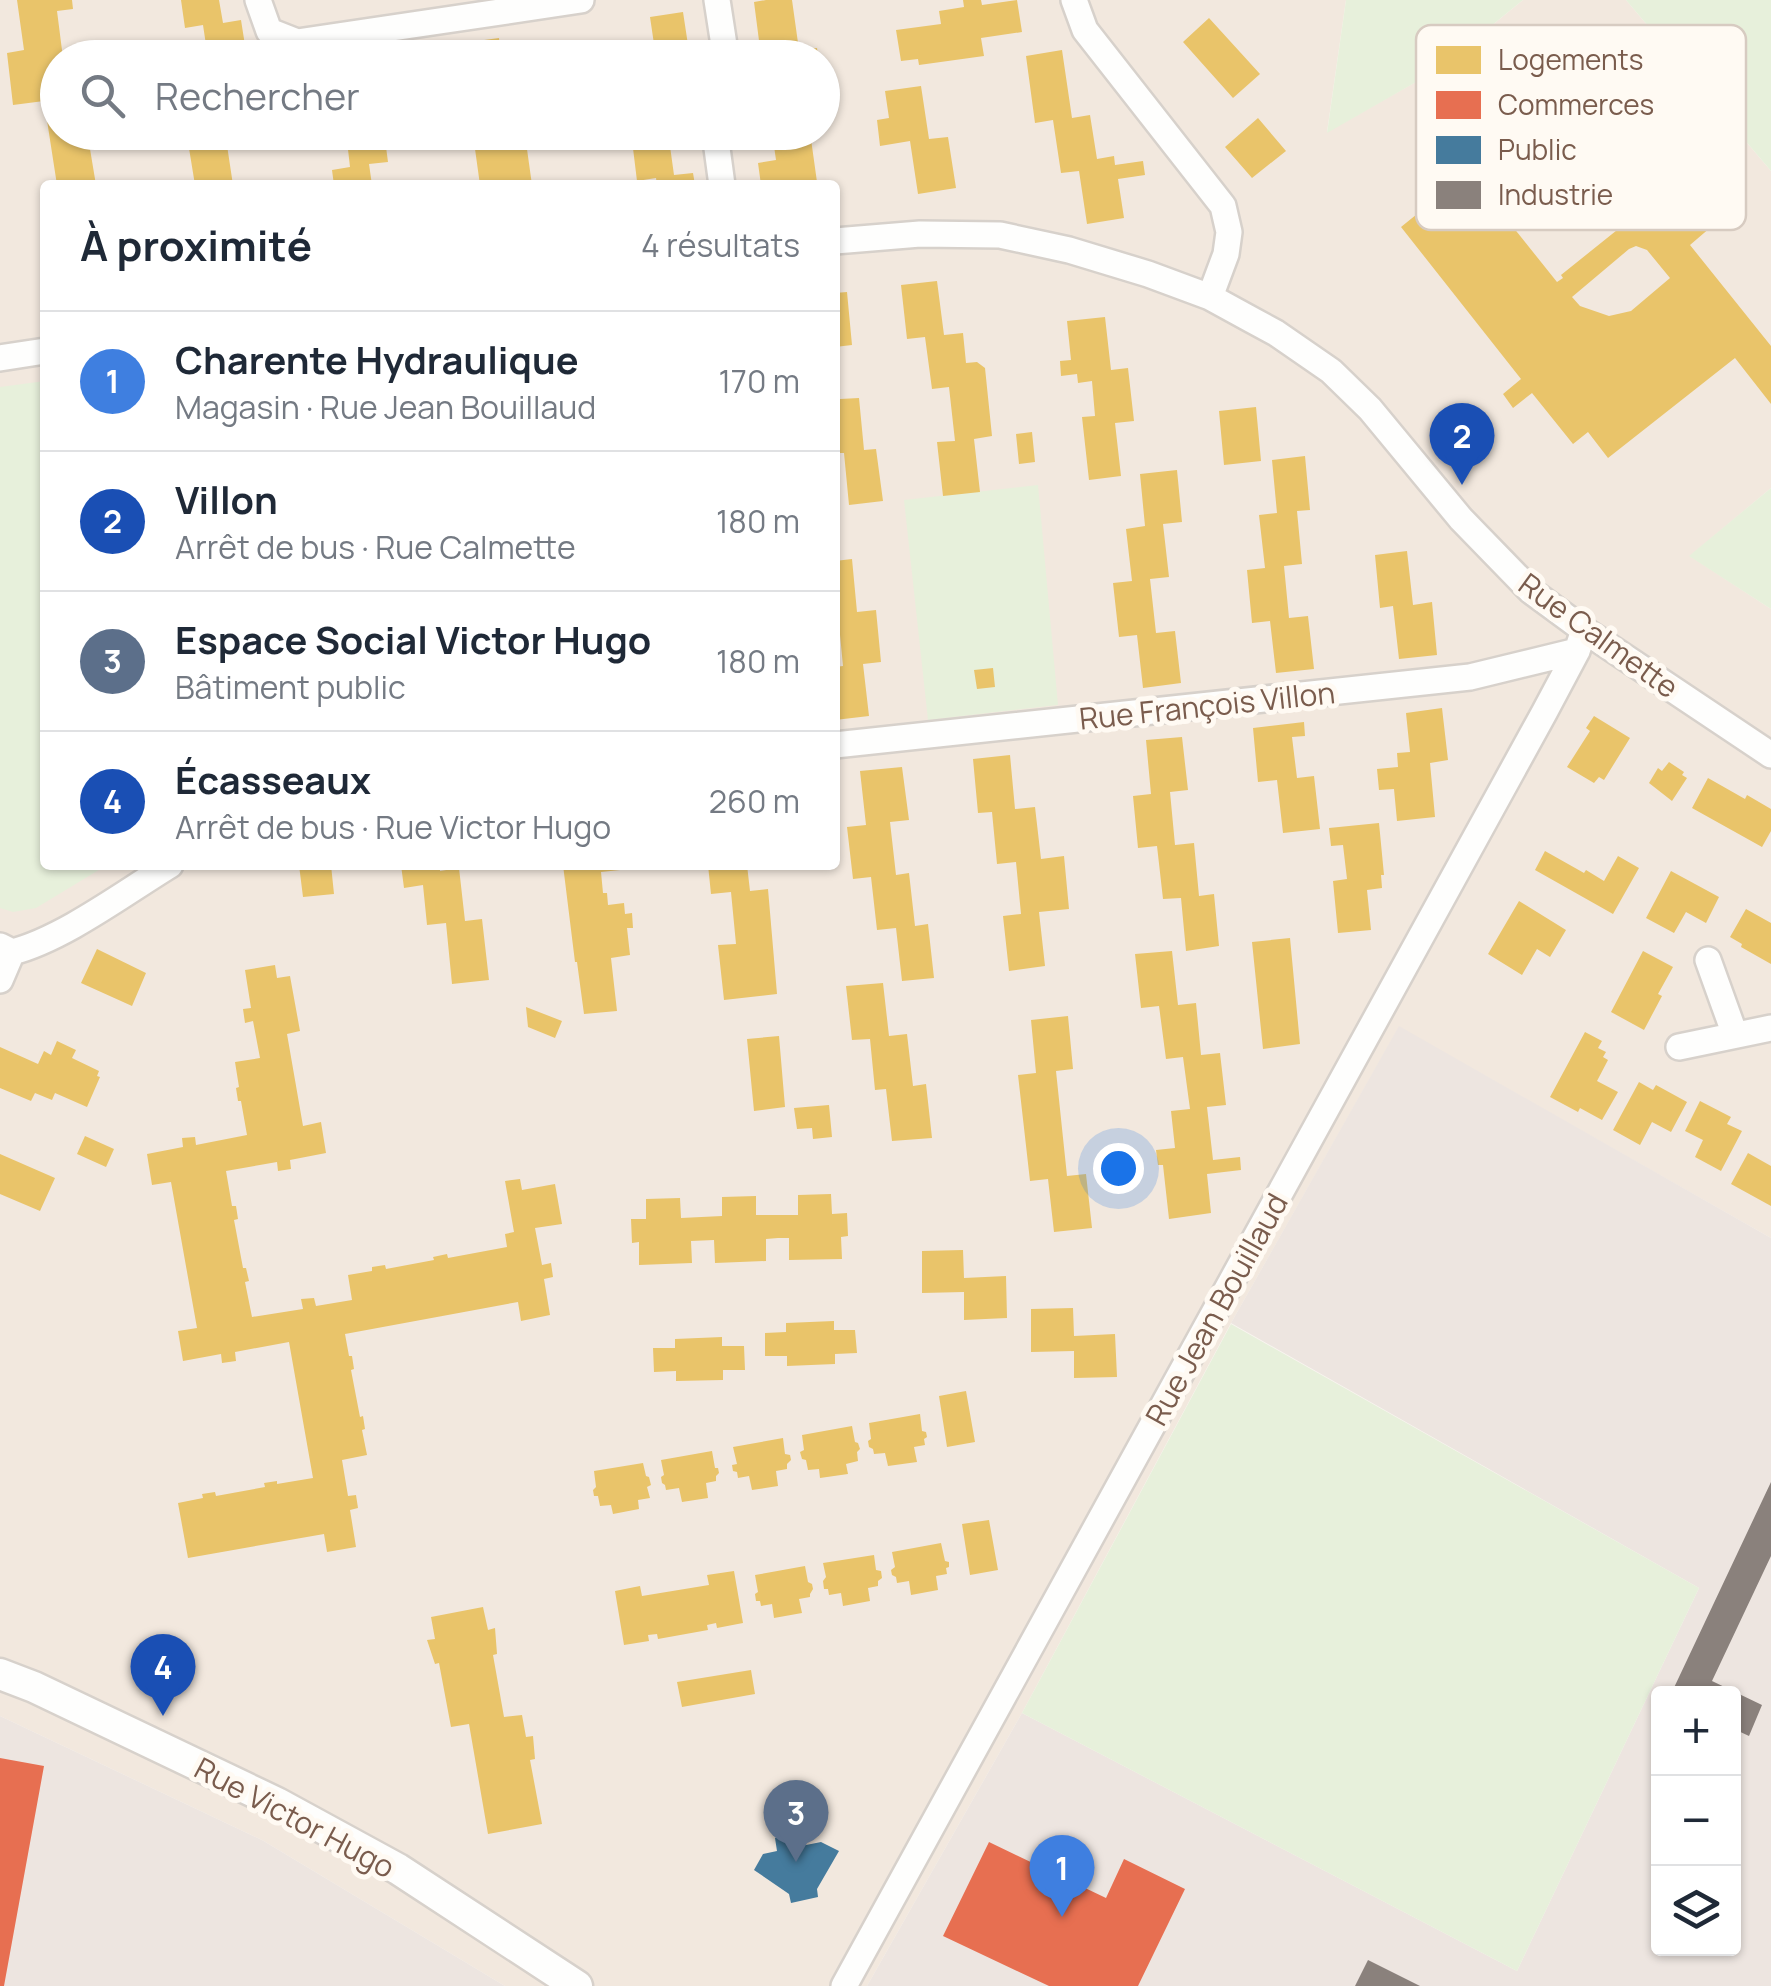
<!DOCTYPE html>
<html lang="fr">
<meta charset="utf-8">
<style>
body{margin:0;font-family:Manrope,sans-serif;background:#f2f2f3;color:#1f2937}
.controls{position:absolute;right:30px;bottom:30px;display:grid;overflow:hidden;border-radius:10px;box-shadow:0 2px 8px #0004}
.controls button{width:90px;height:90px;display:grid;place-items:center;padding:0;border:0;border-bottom:2px solid #e0e1e3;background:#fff;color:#1f2937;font:50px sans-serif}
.you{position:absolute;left:1118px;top:1168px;width:35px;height:35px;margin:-25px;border:8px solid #fff;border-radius:50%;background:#1a73e8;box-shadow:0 0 0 15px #1a73e833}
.badge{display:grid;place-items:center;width:65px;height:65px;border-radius:50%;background:#5c585b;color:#fff;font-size:32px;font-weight:700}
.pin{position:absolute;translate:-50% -82px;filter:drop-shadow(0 2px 5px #0008)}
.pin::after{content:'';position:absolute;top:52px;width:35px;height:30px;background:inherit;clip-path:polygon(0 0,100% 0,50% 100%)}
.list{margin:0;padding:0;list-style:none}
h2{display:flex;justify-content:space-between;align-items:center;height:130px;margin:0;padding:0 40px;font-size:42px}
h2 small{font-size:32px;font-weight:400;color:#747a83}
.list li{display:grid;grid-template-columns:65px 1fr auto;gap:30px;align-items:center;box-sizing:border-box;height:140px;padding:0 40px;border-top:2px solid #e0e1e3}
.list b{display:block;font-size:38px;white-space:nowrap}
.list p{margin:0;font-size:32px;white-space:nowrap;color:#747a83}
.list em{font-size:32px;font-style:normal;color:#747a83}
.icon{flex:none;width:55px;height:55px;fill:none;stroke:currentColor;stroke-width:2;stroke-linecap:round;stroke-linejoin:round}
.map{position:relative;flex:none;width:1771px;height:1986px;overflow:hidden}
.search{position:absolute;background:#fff;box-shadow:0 2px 8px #0004;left:40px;top:40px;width:800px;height:110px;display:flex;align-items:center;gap:25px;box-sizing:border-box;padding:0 35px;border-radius:55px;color:#747a83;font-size:38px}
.panel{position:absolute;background:#fff;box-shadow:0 2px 8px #0004;left:40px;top:180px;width:800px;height:690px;border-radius:10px}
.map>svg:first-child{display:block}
</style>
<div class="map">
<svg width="1771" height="1986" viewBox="0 0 1771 1986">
<rect width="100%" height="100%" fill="#f9f5f0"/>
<path fill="#f2e8de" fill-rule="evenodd" d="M0,0H1346L1327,132L1437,70L1523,0H1626L1771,171V488L1690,556L1771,609V1238L1399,1027L1231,1323L1022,1713L867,1986H505L262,1840L0,1716ZM58,58H822V132H58ZM45,185H835V865H45Z"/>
<path fill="#ede5e0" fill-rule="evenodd" d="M1399,1026L1771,1238V1986H867L1022,1713L1517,1971L1699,1588L1231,1323ZM1658,1694H1734V1948H1658Z
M0,1716L262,1840L505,1986H0Z"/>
<path fill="#e7f0db" d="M1346,0H1523L1437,70L1327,133Z
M1626,0H1771V171Z
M45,381V865H107L36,908L13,912L0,908V387Z
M1038,485L1058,705L928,720L904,500Z
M1771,488V609L1689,556Z
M1231,1324L1699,1588L1517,1971L1022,1713Z"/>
<path fill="#e9c46a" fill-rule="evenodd" d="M17,0H72L73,9L57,11L63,58H58V80L47,82L50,100L58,99V132H119L120,145L90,149L96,185H57L44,101L13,105L7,53L24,50Z
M181,0H219L223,23L241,20L247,58H208L203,25L185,28Z
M766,0H792L799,50L817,48L818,58H781L780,53L761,56L754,2Z
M963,0H981L982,5L1017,0L1022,32L981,38L984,56L919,65L918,59L901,61L896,30L941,24L939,11L964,7Z
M683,12L690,58H643L642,46L654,44L650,17Z
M1209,18L1260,74L1233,98L1183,42Z
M499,38L501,58H464L462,43Z
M1062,50L1072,118L1090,115L1097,159L1114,156L1115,165L1143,161L1145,175L1118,179L1124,218L1087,224L1079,171L1061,173L1053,120L1035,123L1026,56Z
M921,86L929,139L948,137L956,188L918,194L910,141L880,146L877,120L889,118L885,91Z
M1258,118L1286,151L1252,178L1225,147Z
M168,132H225L233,185H195L187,136L169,138Z
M346,132H384L388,162L369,164L372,185H334L332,170L350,167Z
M485,132H531L532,141L526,142L532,185H480L475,149L480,148L478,135H485Z
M631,132H668L674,175L693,173L695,185H657L656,178L637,181Z
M772,132H810L817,182L801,185H761L758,163L776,160Z
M1682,148L1732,209L1690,245L1771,346V404L1735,358L1608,458L1588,432L1573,444L1532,393L1513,408L1503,394L1521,379L1401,227L1469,172L1557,282L1563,278L1561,275L1637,214L1621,194ZM1636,246L1647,250L1670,278L1631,311L1609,316L1580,306L1572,297L1629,249Z
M937,281L944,335L963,333L966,363L977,362L985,368L992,436L974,439L980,492L943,496L937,442L955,441L949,387L932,389L925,337L907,339L901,285Z
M847,292L852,345L835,347V293Z
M1105,317L1111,370L1128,368L1134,421L1115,423L1121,476L1089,480L1082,417L1095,416L1092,381L1078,383L1077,374L1061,376L1060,361L1071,360L1067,321Z
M835,379H838L840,399L859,398L864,450L876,449L883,501L849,505L844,453H835Z
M1256,407L1261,461L1224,465L1219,411Z
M1032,432L1035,462L1019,464L1016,434Z
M1305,456L1310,510L1297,511L1302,564L1284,566L1289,618L1308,616L1314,669L1276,673L1270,621L1252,623L1247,570L1265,568L1259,515L1277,513L1272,460Z
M1177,470L1182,522L1163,524L1169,577L1150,579L1156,633L1175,631L1181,683L1143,688L1137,635L1119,637L1113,583L1132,581L1126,529L1145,526L1140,474Z
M1407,551L1413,605L1432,602L1437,655L1399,659L1393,606L1380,608L1375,555Z
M852,559L857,612L876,610L881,662L863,664L869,716L835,720V667L843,666L838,614H835V561Z
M993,668L995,687L977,689L974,670Z
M1442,708L1448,760L1430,763L1435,817L1397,821L1394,789L1379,790L1377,769L1398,767L1397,753L1410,752L1406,713Z
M1594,716L1630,738L1604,780L1599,777L1594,783L1567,767L1590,731L1586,728Z
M1304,722L1305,736L1292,737L1297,778L1314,776L1320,829L1283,833L1277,780L1258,782L1253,728Z
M1182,737L1188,790L1170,792L1175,845L1194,843L1199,896L1214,894L1219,946L1186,951L1181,898L1163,899L1157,846L1138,848L1133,796L1151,794L1146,740Z
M1010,755L1015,809L1035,807L1041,859L1064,856L1069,909L1039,912L1045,966L1009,971L1003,916L1021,914L1016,862L997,864L992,812L978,813L973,759Z
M1669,762L1684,772L1682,775L1687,778L1672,801L1649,783L1658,768L1662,771Z
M902,767L909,820L890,822L896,875L909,873L915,926L928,924L934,978L902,981L896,928L877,930L871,877L853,879L847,827L866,825L860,771Z
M1708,778L1745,799L1747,795L1771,809V831L1762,847L1692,808Z
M1379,823L1384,875H1381L1382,888L1367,890L1371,930L1338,933L1333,881L1347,879L1343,845L1331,846L1329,828Z
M1545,851L1584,873L1586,870L1604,881L1618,856L1639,868L1613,914L1535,870Z
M299,865H331L334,894L303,897Z
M401,865H440V871L459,868L465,921L482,919L489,980L452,984L446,923L427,925L423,885L404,888Z
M563,865H619L620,870L601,872L603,893H607L608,905L624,903L625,914L632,913L633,928H627L630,955L611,958L617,1011L584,1014L577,962H575Z
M708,865H747L750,891L768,889L777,994L724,1000L718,945L736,944L731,892L711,894Z
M1671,871L1719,897L1706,923L1686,912L1674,933L1646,918Z
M1519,901L1566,930L1550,957L1537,949L1522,975L1488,954Z
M1746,909L1771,923V964L1741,947L1742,944L1730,937Z
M1290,938L1300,1044L1263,1049L1252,942Z
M97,949L146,973L132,1006L81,983Z
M1172,951L1178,1005L1196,1003L1201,1055L1220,1053L1226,1105L1207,1107L1213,1160L1240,1157L1241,1170L1207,1174L1211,1213L1169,1219L1163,1165H1158L1156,1150L1175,1148L1171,1111L1190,1109L1183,1057L1166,1059L1159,1006L1141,1008L1135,954Z
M1643,951L1673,967L1658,994L1662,996L1644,1030L1611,1012Z
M275,965L277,978L290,976L300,1031L287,1034L303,1126L321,1122L326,1153L290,1160L291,1169L278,1171L277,1162L226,1171L232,1206H236L238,1219L234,1220L243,1268H246L249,1281L245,1282L252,1317L303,1309L301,1299L314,1298L316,1306L352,1300L348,1275L372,1271V1267L385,1265L386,1269L434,1260L433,1257L447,1254L448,1258L507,1247L505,1234L514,1232L505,1181L520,1179L522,1190L555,1184L562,1224L535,1228L542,1265L551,1263L553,1277L544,1279L550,1315L521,1321L518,1302L345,1334L349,1356H352L354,1369L351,1370L360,1417L363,1416L365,1429L362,1430L367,1455L342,1460L348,1496L356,1495L358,1508L350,1510L356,1547L327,1552L324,1534L188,1558L178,1503L203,1498L202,1494L215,1492L216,1496L265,1487L264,1483L277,1481V1484L313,1478L289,1342L235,1352L236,1361L222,1363L221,1354L183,1361L178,1331L197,1328L171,1182L152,1185L147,1154L183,1147L182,1138L195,1137L196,1145L247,1135L241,1101H238L236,1088L239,1087L235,1062L260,1058L253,1021L245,1023L243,1009L251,1008L245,970Z
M883,983L889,1036L907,1034L913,1086L926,1084L932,1138L892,1141L886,1089L875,1090L870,1039L852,1040L846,986Z
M526,1007L562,1021L555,1038L528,1027Z
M1068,1016L1073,1069L1056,1071L1067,1176L1086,1174L1092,1228L1054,1232L1048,1179L1030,1181L1018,1075L1036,1073L1031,1020Z
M1585,1032L1602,1041L1598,1048L1606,1052L1603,1057L1608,1060L1597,1081L1618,1092L1602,1120L1580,1108L1578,1112L1550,1097Z
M779,1036L785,1107L754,1111L747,1039Z
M57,1041L76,1050L72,1058L99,1071L97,1076L100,1077L87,1107L55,1093L52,1100L35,1093L31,1101L0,1088V1047L38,1064L44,1051L51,1055Z
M1639,1082L1653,1090L1656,1085L1687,1102L1671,1132L1652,1122L1640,1145L1613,1130Z
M1700,1101L1731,1117L1727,1124L1742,1131L1721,1171L1695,1157L1703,1140L1685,1131Z
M829,1105L832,1137L813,1139L812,1128L797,1129L794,1108Z
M85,1136L114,1149L106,1167L77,1154Z
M1748,1153L1771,1166V1206L1731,1184Z
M0,1154L55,1178L40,1211L0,1194Z
M831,1194L832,1214L847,1213L848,1236L841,1237L842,1259L789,1260V1238H778L766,1239V1261L715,1263L714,1240L691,1241L692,1263L639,1265V1242L632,1243L631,1219H646V1199L680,1198L681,1218L722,1216V1197L756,1196V1215H798V1195Z
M963,1250L964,1278L1006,1276L1007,1318L964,1320V1292L922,1293V1251Z
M1073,1308L1074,1336L1115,1334L1117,1377L1074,1378V1351L1031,1352V1309Z
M834,1321V1330H855L857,1353L835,1354V1364L787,1366V1356H765V1333L786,1332V1323Z
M722,1337V1346H744L745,1370H723V1380L676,1381V1371L654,1372L653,1348H675V1339Z
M966,1391L975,1442L947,1447L939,1396Z
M920,1414L922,1431L926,1432L927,1437L924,1439L925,1445L914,1447L917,1462L888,1466L885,1453L874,1454L873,1449L869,1447L868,1441L871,1439L869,1423Z
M852,1426L855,1442L858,1443L860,1449L857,1452L858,1461L846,1464L848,1474L820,1478L819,1469L808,1470L806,1460L802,1459L800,1452L804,1450L802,1435Z
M783,1438L785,1454L790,1455L791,1460L787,1464V1469L776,1471L778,1486L752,1490L749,1476L738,1478L737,1472L733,1471L732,1465L737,1464L733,1447Z
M712,1451L715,1468H718L719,1473L716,1476V1481L706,1483L708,1498L682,1502L679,1488L666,1490L665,1485L662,1483L661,1477L664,1475L661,1460Z
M643,1463L646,1476L649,1477L651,1485L647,1487L650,1498L638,1500L639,1509L613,1514L611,1505L600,1506L598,1496H594L593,1490L596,1487L594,1471Z
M989,1520L998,1570L970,1575L962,1524Z
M941,1543L945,1561L949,1562V1567L946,1568L947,1574L936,1576L938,1590L911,1595L909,1581L897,1583L896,1577L892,1575L891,1570L895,1567L892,1552Z
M874,1555L876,1570L881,1571L882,1578L878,1581V1586L868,1588L870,1601L843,1606L841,1593L829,1595L828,1589H824L823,1581L826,1577L823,1563Z
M805,1566L808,1582L812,1584L813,1589L810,1594V1597L799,1599L802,1613L774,1618L772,1604L761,1606L760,1601H756L755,1594L758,1592L755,1575Z
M734,1571L743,1623L717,1628L716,1623L707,1625L708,1630L658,1639L657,1634L648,1635L649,1641L624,1645L615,1591L640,1586L642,1596L709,1585L707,1575Z
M483,1607L488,1630L495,1628L497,1654L493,1655L504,1717L522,1715L526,1737L533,1736L535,1759L530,1760L542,1824L488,1834L469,1724L451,1727L439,1663L435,1664L427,1640L435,1639L431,1617Z
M751,1670L755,1694L682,1707L677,1682Z"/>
<path fill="#e76f51" d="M0,1758L44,1766L4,1986H0Z
M989,1842L1106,1898L1124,1859L1185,1889L1138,1986H1049L943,1936Z"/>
<path fill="#457b9d" d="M803,1833L806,1845L821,1842L839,1851L817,1889L818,1897L791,1903L789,1894L754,1870L763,1854L777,1851L775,1838Z"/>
<path fill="#8a817c" d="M1771,1482V1556L1712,1681L1762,1705L1749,1736L1734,1729V1694H1671Z
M1368,1960L1420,1986H1355Z"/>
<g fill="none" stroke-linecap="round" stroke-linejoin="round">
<g stroke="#d7d1cb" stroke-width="30">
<path id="minor" d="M258,0L269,31L297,42L581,0
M717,0L726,58
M1074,0L1085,30L1223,206L1229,232L1226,254L1210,297
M719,132L716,141L722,185
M835,241L920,234L1000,235L1069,250L1148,274L1210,297L1252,320L1276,333L1331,371L1370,409L1461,519L1531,591L1584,630L1771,755
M0,358L45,351
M835,745L1470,677L1577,651
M0,946L12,952C63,939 124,893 170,865
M1708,960L1735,1035
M0,980L12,952
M1679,1047L1771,1028
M844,1986L1544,713L1577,651L1584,630"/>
</g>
<g stroke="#d7d1cb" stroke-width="35">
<path id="tertiary" d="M0,1674L34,1687L277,1803L398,1869L577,1986"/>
</g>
<use href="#minor" stroke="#fefefd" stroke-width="25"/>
<use href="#tertiary" stroke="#fefefd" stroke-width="30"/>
</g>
<g text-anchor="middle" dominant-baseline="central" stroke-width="10" stroke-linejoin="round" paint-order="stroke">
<g font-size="30" fill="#7a5c4d" stroke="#fffaf3">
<text transform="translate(1599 635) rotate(36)">Rue Calmette</text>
<text transform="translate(1207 705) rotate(-6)">Rue François Villon</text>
<text transform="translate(1216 1309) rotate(-61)">Rue Jean Bouillaud</text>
<text transform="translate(295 1817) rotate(28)">Rue Victor Hugo</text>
</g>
</g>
<rect x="1416" y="25" width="330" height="205" rx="15" fill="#fffaf3" stroke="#d7cbc1" stroke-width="2.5"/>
<rect x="1436" y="46" width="45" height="28" fill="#e9c46a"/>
<rect x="1436" y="91" width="45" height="28" fill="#e76f51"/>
<rect x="1436" y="136" width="45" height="28" fill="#457b9d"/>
<rect x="1436" y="181" width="45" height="28" fill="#8a817c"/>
<g font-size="28" fill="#7a5c4d">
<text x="1498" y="70">Logements</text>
<text x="1498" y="115">Commerces</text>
<text x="1498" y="160">Public</text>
<text x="1498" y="205">Industrie</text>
</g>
</svg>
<div class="controls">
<button>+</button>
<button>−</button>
<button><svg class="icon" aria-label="layers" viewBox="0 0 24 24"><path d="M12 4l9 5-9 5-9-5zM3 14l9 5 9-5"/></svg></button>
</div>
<div class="you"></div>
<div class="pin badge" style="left:1062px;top:1917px;background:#3f7fe0">1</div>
<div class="pin badge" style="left:1462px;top:485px;background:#1a4fb4">2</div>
<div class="pin badge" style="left:796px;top:1862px;background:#5c6f8a">3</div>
<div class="pin badge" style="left:163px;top:1716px;background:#1a4fb4">4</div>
<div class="search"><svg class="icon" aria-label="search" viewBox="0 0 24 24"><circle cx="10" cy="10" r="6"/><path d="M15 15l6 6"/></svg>Rechercher</div>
<section class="panel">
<h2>À proximité<small>4 résultats</small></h2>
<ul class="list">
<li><span class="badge" style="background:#3f7fe0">1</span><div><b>Charente Hydraulique</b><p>Magasin · Rue Jean Bouillaud</p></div><em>170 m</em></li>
<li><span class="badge" style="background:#1a4fb4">2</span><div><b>Villon</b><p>Arrêt de bus · Rue Calmette</p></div><em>180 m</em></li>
<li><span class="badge" style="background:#5c6f8a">3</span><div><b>Espace Social Victor Hugo</b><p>Bâtiment public</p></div><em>180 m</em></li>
<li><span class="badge" style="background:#1a4fb4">4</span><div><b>Écasseaux</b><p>Arrêt de bus · Rue Victor Hugo</p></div><em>260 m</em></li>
</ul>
</section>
</div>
